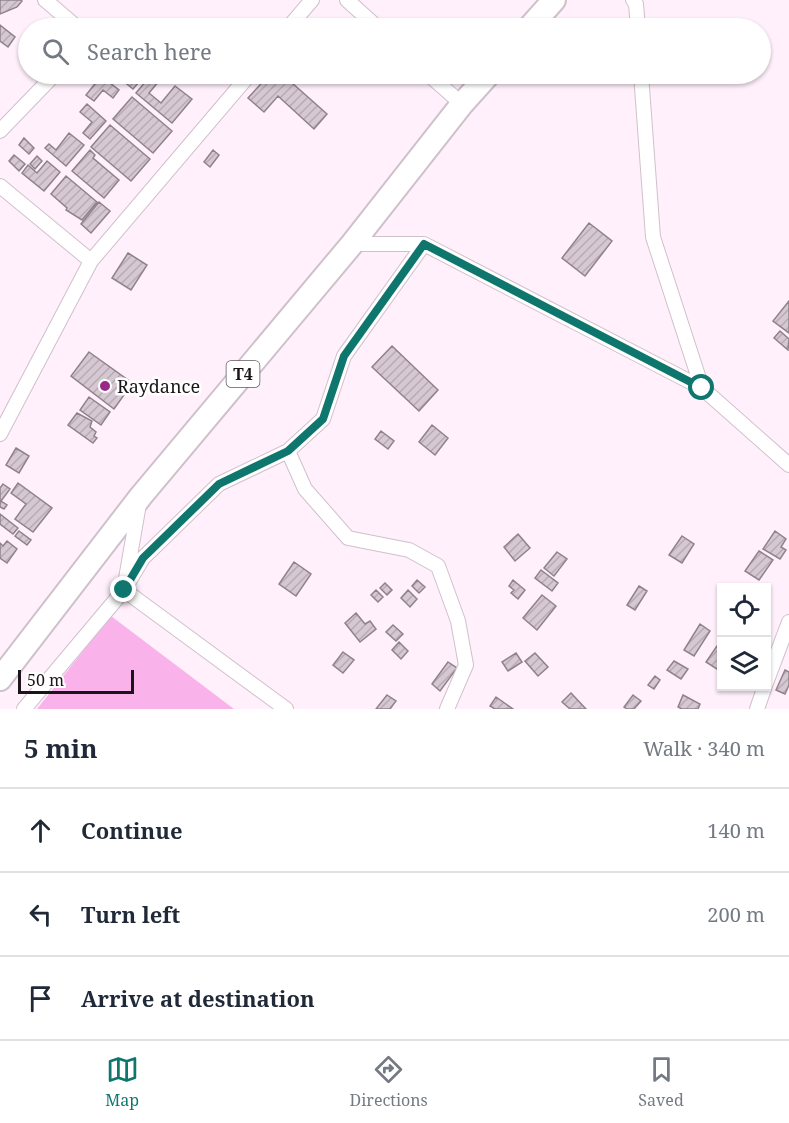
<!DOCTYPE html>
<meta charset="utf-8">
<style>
body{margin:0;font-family:"Noto Serif",serif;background:#f2f2f3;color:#1f2937}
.controls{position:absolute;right:18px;bottom:18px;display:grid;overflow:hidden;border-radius:0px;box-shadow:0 2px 4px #0004}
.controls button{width:54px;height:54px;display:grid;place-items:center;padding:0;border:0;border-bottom:2px solid #e0e1e3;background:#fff;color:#1f2937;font:30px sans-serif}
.scale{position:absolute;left:18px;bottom:15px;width:116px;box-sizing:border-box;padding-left:6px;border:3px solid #1a1519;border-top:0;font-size:16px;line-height:21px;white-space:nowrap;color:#1a1519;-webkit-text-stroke:4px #fff;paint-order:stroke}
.stop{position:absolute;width:18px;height:18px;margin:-14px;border:4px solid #0f766e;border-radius:50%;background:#fff}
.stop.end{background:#0f766e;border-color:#fff;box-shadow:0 2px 6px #0008}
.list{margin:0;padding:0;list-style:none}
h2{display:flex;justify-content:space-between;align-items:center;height:78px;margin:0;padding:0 24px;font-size:26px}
h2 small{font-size:20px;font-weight:400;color:#747a83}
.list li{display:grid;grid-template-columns:39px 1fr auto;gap:18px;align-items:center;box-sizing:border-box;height:84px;padding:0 24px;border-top:2px solid #e0e1e3}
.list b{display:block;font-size:22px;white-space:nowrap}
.list em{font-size:20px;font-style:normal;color:#747a83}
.icon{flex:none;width:33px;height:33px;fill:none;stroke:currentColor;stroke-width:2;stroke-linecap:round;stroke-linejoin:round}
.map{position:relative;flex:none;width:789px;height:709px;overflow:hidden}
.search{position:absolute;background:#fff;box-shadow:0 2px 4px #0004;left:18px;right:18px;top:18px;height:66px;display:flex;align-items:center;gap:15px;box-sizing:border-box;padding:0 21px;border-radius:33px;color:#747a83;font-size:22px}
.sheet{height:330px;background:#fff}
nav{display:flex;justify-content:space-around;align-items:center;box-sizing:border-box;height:84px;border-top:2px solid #e0e1e3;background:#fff;font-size:16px;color:#747a83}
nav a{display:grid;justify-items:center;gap:3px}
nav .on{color:#0f766e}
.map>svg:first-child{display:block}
</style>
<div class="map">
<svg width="789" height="709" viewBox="0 0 789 709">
<defs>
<pattern id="building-hatch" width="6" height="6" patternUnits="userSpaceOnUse" patternTransform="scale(1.5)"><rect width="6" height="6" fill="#d6c8d2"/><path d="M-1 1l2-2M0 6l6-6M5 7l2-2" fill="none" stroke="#b7abb4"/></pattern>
</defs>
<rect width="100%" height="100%" fill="#fff0fb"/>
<path fill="#f9b3ea" d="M111,616L234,709H37Z"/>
<path fill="url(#building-hatch)" stroke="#8f828c" stroke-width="1.5" d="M0,0H21L22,1L17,7L0,14Z
M0,25L15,37L8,47L0,41Z
M119,74H146L133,89L117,76Z
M152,74H161L164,75L149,93L161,103L175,86L192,99L172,123L136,93Z
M183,74H201L193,82Z
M270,74H299L291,82L327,114L314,129L278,96L264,112L248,98Z
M101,76L119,90L113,98L103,90L94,101L86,95Z
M132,97L172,131L153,153L113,119Z
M87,104L106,121L90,139L83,133L92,122L80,112Z
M110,125L150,159L131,181L91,147Z
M69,133L84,145L66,166L45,148L49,144L56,150Z
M24,138L34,148L29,154L19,145Z
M90,150L95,155L93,158L119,180L104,198L72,171Z
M213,150L219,155L210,167L204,162Z
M14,155L25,164L19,171L9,161Z
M37,156L42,161L35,169L30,164Z
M47,161L60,172L44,191L22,173L28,165L37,173Z
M66,176L97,202L82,220L66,210L67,208L51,194Z
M99,202L110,211L91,233L81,224Z
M589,223L612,241L585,276L562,258Z
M128,253L147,265L131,290L112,278Z
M789,301V333L773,321Z
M780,331L789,339L788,350L774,338Z
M392,346L438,390L419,411L372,367Z
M89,352L128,380L119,392L124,395L114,409L71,376Z
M89,397L110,412L101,425L80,410Z
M77,413L92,421L90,427L96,432L94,436L97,438L93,443L68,425Z
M432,425L448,438L435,455L419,442Z
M381,431L394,441L388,449L375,439Z
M16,448L29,456L19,473L6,465Z
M18,483L52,508L33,532L15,519L26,504L11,493Z
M3,484L10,489L1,501L7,505L4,509L0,507V488Z
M0,514L18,528L13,534L0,524Z
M19,531L31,540L27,545L15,536Z
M775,531L786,539L781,547L786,550L780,559L763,549Z
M518,534L530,548L515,561L504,547Z
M682,536L694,544L682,563L669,555Z
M7,541L17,549L7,563L0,558V543L3,546Z
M759,551L773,560L759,580L745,571Z
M557,552L567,559L554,576L544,568Z
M294,562L311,574L296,596L279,584Z
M541,570L558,583L552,591L535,578Z
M417,580L425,587L419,593L412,586Z
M513,580L525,590L518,599L511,593L514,590L509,586Z
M385,583L392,590L387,595L380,588Z
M639,586L647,591L635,610L627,605Z
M376,590L383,597L378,602L371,595Z
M408,590L417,599L410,607L401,598Z
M542,595L556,606L537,630L523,618Z
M356,613L365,624L370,621L376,629L360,642L345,623Z
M700,624L710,631L694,656L684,650Z
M393,625L403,634L396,641L386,632Z
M399,642L408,651L401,659L392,650Z
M717,646L722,649L720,671L706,662Z
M343,652L354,660L343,673L333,665Z
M516,653L522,662L508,671L502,662Z
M535,653L548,667L538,676L525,661Z
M674,661L688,669L681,679L667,670Z
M448,662L457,668L440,691L432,684Z
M785,670L789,672V685L785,694L776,690Z
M655,676L660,680L654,689L648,685Z
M571,693L586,709H570L562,702Z
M387,695L396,701L390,709H376Z
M633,695L641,701L634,709H627L624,707Z
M683,695L700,704L698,709H682L678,707Z
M496,697L513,709H495L490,706Z"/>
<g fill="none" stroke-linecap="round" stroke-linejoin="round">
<g stroke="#cfc1cc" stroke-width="16">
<path id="minor" d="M45,0L78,28
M347,0L378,28
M633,0L636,4L638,28
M288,28L312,0
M428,74L462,104
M641,74L653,237L702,388L789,465
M0,131L55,74
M0,186L91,261
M352,244H424L702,388
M0,434L91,261L250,74
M288,451L305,489L348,538L409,550L438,566L458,621L466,665L447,709
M139,504L124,590L286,709
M766,683L789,622
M24,709L124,590L143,558L219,484L288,451L323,419L344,356L424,244
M757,709L765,686"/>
</g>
<g stroke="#cfc1cc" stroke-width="26">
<path id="trunk" d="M529,28L554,0
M0,679L141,496L352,244L462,104L489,74"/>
</g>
<use href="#minor" stroke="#fff" stroke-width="14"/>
<use href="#trunk" stroke="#fff" stroke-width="22"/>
</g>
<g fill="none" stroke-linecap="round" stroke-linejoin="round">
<path stroke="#0f766e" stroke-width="8" d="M124,590L143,558L219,484L288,451L323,419L344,356L424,244L702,388"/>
</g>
<circle fill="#992a89" stroke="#fff" stroke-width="2" cx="105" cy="386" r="6"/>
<g text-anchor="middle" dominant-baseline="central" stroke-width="5" stroke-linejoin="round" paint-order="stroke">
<rect fill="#fff" stroke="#5f5b5e" stroke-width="1.5" x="226.5" y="361" width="33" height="26" rx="4.5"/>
<g font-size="16" font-weight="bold" fill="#1a1519">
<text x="243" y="374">T4</text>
</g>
<g font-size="18" fill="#1a1519" stroke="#fff" text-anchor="start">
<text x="117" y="386">Raydance</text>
</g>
</g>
</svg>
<div class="controls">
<button><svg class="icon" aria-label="locate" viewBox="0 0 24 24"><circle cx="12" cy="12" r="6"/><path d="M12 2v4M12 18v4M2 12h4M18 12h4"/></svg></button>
<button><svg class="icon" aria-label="layers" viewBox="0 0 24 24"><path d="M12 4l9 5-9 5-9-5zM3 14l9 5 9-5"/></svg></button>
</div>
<div class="scale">50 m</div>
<div class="stop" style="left:702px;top:388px"></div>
<div class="stop end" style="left:124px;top:590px"></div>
<div class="search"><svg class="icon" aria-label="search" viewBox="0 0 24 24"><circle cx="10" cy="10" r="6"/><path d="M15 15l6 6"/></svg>Search here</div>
</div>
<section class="sheet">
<h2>5 min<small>Walk · 340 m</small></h2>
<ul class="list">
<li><svg class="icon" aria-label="ahead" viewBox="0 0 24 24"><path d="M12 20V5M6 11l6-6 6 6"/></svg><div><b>Continue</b></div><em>140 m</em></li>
<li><svg class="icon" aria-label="left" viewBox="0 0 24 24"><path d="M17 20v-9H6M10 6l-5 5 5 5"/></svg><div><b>Turn left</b></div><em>200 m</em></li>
<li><svg class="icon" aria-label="arrive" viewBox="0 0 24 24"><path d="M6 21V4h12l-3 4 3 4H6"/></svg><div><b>Arrive at destination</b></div></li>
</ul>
</section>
<nav>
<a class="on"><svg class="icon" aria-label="map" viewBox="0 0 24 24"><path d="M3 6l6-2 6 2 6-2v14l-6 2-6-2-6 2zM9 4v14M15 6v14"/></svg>Map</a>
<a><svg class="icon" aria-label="directions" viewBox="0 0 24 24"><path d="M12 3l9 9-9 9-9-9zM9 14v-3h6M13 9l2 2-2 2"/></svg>Directions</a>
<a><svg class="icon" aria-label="saved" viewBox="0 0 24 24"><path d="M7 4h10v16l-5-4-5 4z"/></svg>Saved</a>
</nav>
